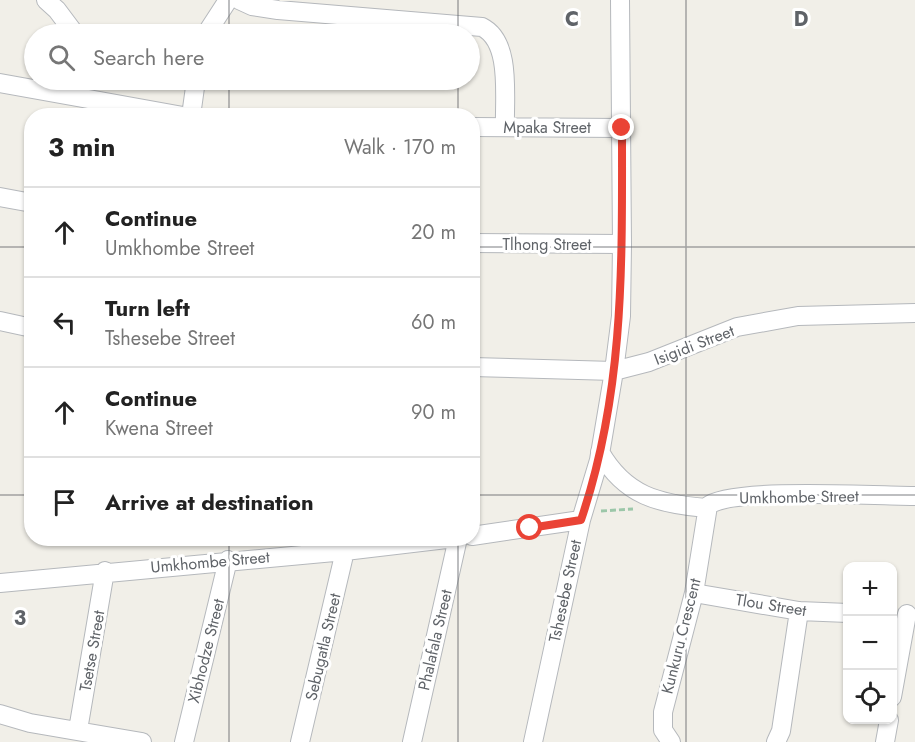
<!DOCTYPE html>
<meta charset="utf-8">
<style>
body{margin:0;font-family:Jost,sans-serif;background:#f6f6f6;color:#222}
.controls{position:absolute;right:18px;bottom:18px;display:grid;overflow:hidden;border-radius:12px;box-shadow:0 2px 4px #0004}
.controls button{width:54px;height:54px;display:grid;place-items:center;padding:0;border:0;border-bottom:2px solid #e0e0e0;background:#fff;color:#222;font:30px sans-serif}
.stop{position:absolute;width:18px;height:18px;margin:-14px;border:4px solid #ea4335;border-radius:50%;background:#fff}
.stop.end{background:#ea4335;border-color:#fff;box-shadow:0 2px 6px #0008}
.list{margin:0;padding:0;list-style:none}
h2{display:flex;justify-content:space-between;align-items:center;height:78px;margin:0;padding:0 24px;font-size:26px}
h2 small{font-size:20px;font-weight:400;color:#767676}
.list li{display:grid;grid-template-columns:39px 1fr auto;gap:18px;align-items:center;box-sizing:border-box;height:90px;padding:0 24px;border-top:2px solid #e0e0e0}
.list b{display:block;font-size:22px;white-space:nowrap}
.list p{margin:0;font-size:20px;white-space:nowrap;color:#767676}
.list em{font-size:20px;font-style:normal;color:#767676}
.icon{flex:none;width:33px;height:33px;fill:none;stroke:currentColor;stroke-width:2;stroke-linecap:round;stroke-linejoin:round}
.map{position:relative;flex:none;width:915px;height:742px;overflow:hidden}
.search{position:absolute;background:#fff;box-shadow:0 2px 4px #0004;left:24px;top:24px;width:456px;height:66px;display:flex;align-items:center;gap:15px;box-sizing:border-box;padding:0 21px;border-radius:33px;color:#767676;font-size:22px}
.panel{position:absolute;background:#fff;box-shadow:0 2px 4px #0004;left:24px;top:108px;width:456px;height:438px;border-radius:24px}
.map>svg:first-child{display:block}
</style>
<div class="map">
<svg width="915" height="742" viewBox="0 0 915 742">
<rect width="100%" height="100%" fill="#f1efe8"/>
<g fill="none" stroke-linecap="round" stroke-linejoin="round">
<g stroke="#b5b8bc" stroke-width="20">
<path id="street" d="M46,0L57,10L75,34
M239,0L252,6L278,10L482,27C512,42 504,97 505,127
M206,34L228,0
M0,83L183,116
M191,116L196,80
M472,127L622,128
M0,197L32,203
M472,243L622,244
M0,321L32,328
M472,367L614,371L649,362L737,327L798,316L915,313
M600,452C625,496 659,504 706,508
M472,536L581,520
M0,583L345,551L455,538
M694,593L799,611L848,613
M892,697L907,614
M0,714L30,723L142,742
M78,730L105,571
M184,742L228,560
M300,742L345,551
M412,742L458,538
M533,742L581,520L599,460L614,371L621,316L622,244L620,0
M671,742L663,730V712L694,593L708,506C729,487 880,496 915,496
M776,742L781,731L799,611
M885,742L889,720"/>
</g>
<path stroke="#9cc7a9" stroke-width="3" stroke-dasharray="6 3" stroke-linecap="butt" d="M601,511L633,509"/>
<use href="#street" stroke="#fff" stroke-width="18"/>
</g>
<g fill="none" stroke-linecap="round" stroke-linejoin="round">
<path stroke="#ea4335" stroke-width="8" d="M530,528L581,520C625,390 622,262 622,128"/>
</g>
<path fill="none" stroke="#5f6368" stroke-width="1.5" stroke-opacity="0.55" d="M229,0V34M458,0V34M686,0V742M229,80V116M458,80V116M0,247H32M472,247H915M0,495H32M472,495H915M229,538V742M458,538V742"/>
<g text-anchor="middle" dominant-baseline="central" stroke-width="6" stroke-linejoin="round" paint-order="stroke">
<g font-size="16" fill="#5f6368" stroke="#fff">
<text x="547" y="127">Mpaka Street</text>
<text x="547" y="244">Tlhong Street</text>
<text transform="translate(694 345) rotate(-21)">Isigidi Street</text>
<text transform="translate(799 497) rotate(-1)">Umkhombe Street</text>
<text transform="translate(210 562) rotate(-5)">Umkhombe Street</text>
<text transform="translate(565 591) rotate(-78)">Tshesebe Street</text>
<text transform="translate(771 605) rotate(9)">Tlou Street</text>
<text transform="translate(681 636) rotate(-76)">Kunkuru Crescent</text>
<text transform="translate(435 640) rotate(-77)">Phalafala Street</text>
<text transform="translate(323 647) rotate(-77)">Sebugatla Street</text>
<text transform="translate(92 651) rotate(-80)">Tsetse Street</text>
<text transform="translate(206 651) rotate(-76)">Xibhodze Street</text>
</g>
</g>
<g font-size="20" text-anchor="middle" font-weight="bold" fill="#5f6368" stroke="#fff" stroke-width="6" stroke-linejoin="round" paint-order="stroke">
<text x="572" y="26">C</text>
<text x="801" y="26">D</text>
<text x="20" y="625">3</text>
</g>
</svg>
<div class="controls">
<button>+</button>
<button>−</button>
<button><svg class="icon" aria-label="locate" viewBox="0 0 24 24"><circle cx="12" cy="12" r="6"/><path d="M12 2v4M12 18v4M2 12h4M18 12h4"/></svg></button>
</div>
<div class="stop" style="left:530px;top:528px"></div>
<div class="stop end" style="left:622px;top:128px"></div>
<div class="search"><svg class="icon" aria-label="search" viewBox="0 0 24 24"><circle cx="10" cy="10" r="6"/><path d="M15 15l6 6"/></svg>Search here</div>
<section class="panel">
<h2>3 min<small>Walk · 170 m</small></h2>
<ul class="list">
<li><svg class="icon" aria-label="ahead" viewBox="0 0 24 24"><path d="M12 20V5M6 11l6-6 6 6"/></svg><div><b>Continue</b><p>Umkhombe Street</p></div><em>20 m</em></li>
<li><svg class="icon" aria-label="left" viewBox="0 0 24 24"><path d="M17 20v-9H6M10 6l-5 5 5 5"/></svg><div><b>Turn left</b><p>Tshesebe Street</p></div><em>60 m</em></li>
<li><svg class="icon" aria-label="ahead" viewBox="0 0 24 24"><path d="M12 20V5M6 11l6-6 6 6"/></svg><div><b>Continue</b><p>Kwena Street</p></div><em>90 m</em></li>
<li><svg class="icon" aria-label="arrive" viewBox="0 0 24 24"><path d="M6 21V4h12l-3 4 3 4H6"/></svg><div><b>Arrive at destination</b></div></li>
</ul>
</section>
</div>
